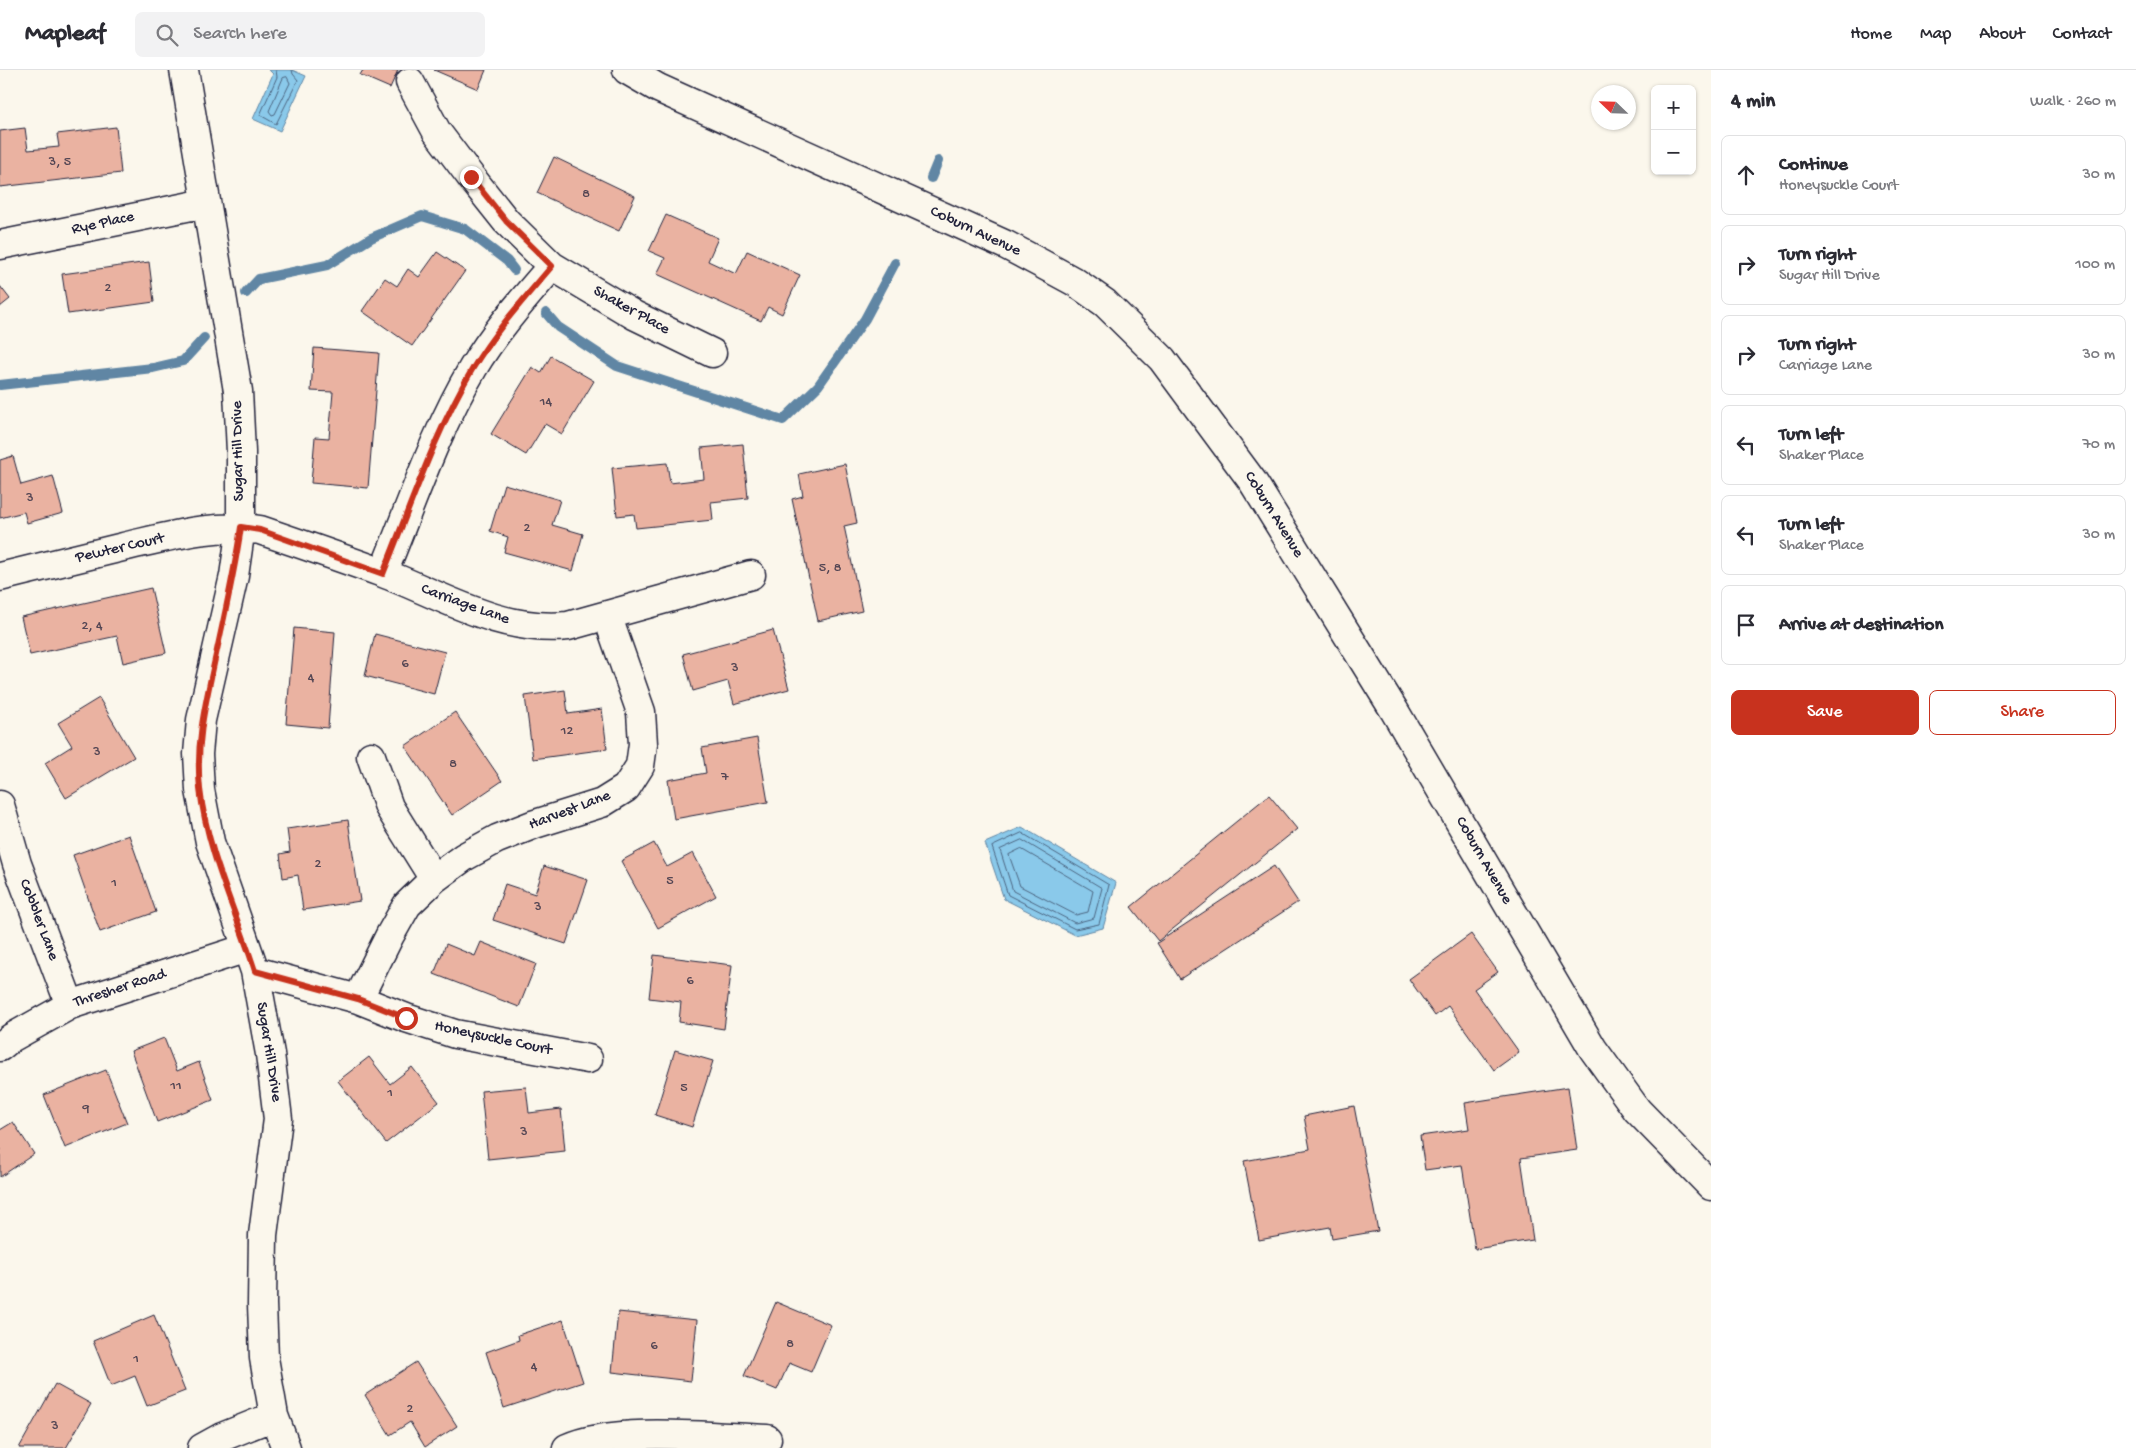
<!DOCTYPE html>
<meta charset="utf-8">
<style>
body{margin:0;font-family:"Gochi Hand",sans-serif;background:#f2f2f3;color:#2b2b33}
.controls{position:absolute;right:15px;top:15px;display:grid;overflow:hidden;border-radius:8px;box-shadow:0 1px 4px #0004}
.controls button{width:45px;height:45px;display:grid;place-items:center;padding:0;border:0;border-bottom:1px solid #e1e1e2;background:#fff;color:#2b2b33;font:25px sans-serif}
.compass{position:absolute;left:1591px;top:15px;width:45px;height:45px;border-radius:50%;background:#fff;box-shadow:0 1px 4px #0004;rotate:293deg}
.stop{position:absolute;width:15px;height:15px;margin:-11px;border:4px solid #c8321e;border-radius:50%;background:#fff}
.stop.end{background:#c8321e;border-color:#fff;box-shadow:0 1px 5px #0008}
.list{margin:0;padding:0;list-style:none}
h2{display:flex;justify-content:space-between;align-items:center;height:65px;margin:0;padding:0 20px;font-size:21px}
h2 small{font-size:16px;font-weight:400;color:#7c7c81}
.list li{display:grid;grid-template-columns:32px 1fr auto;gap:15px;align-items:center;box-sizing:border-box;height:80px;margin:0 10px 10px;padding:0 10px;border:1px solid #e1e1e2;border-radius:8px}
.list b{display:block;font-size:19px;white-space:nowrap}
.list p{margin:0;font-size:16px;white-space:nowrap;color:#7c7c81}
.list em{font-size:16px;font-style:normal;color:#7c7c81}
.actions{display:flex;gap:10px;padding:15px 20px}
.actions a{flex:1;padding:11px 0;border:1px solid #c8321e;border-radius:8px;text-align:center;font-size:18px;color:#c8321e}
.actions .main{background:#c8321e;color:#fff}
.icon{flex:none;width:28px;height:28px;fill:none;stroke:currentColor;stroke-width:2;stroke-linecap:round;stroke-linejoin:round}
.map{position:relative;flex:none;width:1711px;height:1378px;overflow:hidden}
header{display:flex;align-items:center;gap:30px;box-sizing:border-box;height:70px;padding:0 25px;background:#fff;border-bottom:1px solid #e1e1e2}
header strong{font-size:24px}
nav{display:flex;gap:28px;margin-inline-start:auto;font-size:18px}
.search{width:350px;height:45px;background:#f2f2f3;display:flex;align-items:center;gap:12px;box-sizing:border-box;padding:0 18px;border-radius:8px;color:#7c7c81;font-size:19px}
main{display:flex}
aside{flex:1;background:#fff}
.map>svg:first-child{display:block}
</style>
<header>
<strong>Mapleaf</strong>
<div class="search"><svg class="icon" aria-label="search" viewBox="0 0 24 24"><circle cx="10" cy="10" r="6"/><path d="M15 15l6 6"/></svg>Search here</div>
<nav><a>Home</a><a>Map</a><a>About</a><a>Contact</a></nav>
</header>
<main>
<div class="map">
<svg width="1711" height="1378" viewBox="0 0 1711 1378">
<rect width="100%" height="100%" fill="#fbf7ec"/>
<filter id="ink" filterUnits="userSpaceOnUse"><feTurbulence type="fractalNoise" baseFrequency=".02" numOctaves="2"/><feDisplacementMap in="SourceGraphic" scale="10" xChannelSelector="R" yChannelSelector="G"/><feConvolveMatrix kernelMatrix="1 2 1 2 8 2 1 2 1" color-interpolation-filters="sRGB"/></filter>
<g filter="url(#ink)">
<path fill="#8ac9ea" stroke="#6086a4" d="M269,0H292L306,6L280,61L253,49L273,4Z
M1022,757L1116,813L1103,858L1075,865L1004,829L985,773Z"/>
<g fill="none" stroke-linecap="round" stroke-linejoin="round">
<path stroke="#4c6581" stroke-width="1" d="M276,0L277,7L260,45L276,54L298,10L293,4L292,0
M287,7L290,13L275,44L272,45L269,41L283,8Z
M1022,763L1109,815L1099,854L1075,859L1008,825L992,777Z
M1022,770L1102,818L1094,848L1075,853L1013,821L1000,780Z
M1021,779L1093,821L1088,842L1076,845L1020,816L1009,785Z"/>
<path stroke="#6086a4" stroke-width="10" d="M931,108L938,91
M246,223L259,209L327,195L371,168L422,146L465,159L507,191L514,200
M546,243L558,257L617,296L783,350L818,316L865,249L895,193
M0,315L153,298L183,291L204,268"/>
</g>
<path fill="#eab2a1" stroke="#22223b" d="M363,0H398L390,18L360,5Z
M434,0H486L478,19Z
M116,57L121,103L0,117V61L25,58L28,80L59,77L57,64Z
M554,87L635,126L619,161L537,123Z
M666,145L718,168L708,191L736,204L747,181L800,205L782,244L768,237L761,251L657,204L665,188L649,181Z
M437,182L465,201L412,276L362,241L385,208L397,216L408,199L419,207Z
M149,192L154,232L68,244L62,204Z
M0,216L10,229L0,237Z
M314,278L379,283L368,418L311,413L315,367L329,368L333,322L311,321Z
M551,286L594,311L562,364L545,354L526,385L491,364L532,297L541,303Z
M743,374L748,428L711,432L713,450L636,458L634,444L617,446L612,398L667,393L670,413L704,409L701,378Z
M13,386L21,415L53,406L63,443L27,453L24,442L0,448V390Z
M845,394L857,453L844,456L862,541L818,551L792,429L803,426L799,404Z
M504,414L560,430L552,455L583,464L573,501L504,482L508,467L490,461Z
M151,518L166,583L123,593L117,566L30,585L21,547Z
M294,558L335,562L328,658L286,654Z
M773,560L789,619L734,634L728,611L693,621L683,584Z
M375,564L445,582L434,624L365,606Z
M565,620L568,644L602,639L607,679L533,689L525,626Z
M99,628L134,687L66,728L45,693L72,676L58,653Z
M455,642L502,711L452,745L405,676Z
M757,668L768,732L674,749L668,710L706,703L702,678Z
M1269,725L1297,759L1158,871L1131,837Z
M348,750L360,831L303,840L298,805L283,808L280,784L290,782L287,759Z
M129,765L156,842L100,862L73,785Z
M654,773L667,797L693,783L716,826L658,858L621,791Z
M544,796L588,810L566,874L493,850L505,814L535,824Z
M1274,796L1298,832L1180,909L1157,873Z
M1471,864L1498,902L1474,919L1519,982L1494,1000L1448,936L1435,946L1409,909Z
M481,872L536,894L519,937L434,904L446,874L475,886Z
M654,885L732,895L724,959L679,952L681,932L649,928Z
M164,968L177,1001L199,992L213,1030L157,1052L131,981Z
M675,980L713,991L692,1057L655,1045Z
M369,987L390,1014L412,997L439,1032L386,1073L338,1011Z
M106,1000L127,1053L65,1078L44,1025Z
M526,1017L529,1043L561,1039L565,1081L488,1089L481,1021Z
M1568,1017L1577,1080L1521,1088L1533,1170L1475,1179L1462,1095L1425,1100L1420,1066L1469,1059L1465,1033Z
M1354,1036L1378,1161L1332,1169L1330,1157L1259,1170L1244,1091L1310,1079L1304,1046Z
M13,1052L34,1084L0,1107V1060Z
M776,1232L831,1255L811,1302L789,1293L777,1320L744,1306Z
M618,1242L697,1250L691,1311L612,1302Z
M154,1245L185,1321L147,1336L135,1306L111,1316L93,1271Z
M563,1250L583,1312L504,1338L486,1282L519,1270L518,1265Z
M416,1292L457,1356L425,1377L410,1352L390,1365L365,1325Z
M55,1314L91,1334L66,1378H19Z"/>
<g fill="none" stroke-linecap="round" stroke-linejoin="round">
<g stroke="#22223b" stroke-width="31">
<path id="street" d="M184,0L238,321L241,382V457L234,506L201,650L198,684L200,720L210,772L255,901L270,984L278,1049L263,1165L262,1234L264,1288L274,1346L286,1378
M627,0L658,18L1006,175L1042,194L1075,212L1105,233L1162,289L1253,412L1394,640L1593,979L1637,1040L1711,1116
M410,12L437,62L471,107L506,151L552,196L634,245L712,283
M0,175L206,133
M383,503C411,435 435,362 473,298C495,261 524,229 552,196
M0,507C41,497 82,487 123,477C167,467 214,453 260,460C301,474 342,488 383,503C443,526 501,563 568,556L751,505
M371,686L389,737L434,809
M0,735L17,794L70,935
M255,901L358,929L406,948L455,964L588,989
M358,929L390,865L407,835L434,809L464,787L497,769L535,754L602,733L626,718L640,696L643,674L641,642L607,545
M0,977L11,968L70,935L247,878
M202,1378L222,1367L274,1346
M567,1378C615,1356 712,1367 767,1369"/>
</g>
<use href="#street" stroke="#fbf7ec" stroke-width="28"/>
</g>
</g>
<g fill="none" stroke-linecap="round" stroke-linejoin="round" filter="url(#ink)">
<path stroke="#c8321e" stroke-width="6" d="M406,948L358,929L255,901C236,841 207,782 200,719C195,671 207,627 217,580C226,539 235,499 241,457L260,460L383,504C411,435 435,362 473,298C495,261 524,229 552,196L506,151L471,107"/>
</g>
<g text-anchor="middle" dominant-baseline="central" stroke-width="4" stroke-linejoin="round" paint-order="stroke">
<g font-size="14" fill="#544654">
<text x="60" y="92">3, 5</text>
<text x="586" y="124">8</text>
<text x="108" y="218">2</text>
<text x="546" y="332">14</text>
<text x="30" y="428">3</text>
<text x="527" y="458">2</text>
<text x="830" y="498">5, 8</text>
<text x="92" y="556">2, 4</text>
<text x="405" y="594">6</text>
<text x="735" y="598">3</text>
<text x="311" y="608">4</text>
<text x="567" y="661">12</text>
<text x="97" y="682">3</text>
<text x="453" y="694">8</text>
<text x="725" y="707">7</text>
<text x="318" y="794">2</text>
<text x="670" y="811">5</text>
<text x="114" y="813">1</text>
<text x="538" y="837">3</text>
<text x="690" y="911">6</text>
<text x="176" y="1016">11</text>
<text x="684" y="1018">5</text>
<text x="390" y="1023">1</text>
<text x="86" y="1039">9</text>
<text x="524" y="1062">3</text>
<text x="790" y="1274">8</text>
<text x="654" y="1276">6</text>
<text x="136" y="1289">1</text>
<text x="534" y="1297">4</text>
<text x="410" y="1339">2</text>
<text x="55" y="1356">3</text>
</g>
<g font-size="16" fill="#22223b" stroke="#fbf7ec">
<text transform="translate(103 154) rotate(-12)">Rye Place</text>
<text transform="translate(975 162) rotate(25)">Coburn Avenue</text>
<text transform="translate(631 241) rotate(29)">Shaker Place</text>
<text transform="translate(239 381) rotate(-91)">Sugar Hill Drive</text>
<text transform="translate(1273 445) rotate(58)">Coburn Avenue</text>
<text transform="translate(120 479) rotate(-13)">Pewter Court</text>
<text transform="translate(465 535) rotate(20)">Carriage Lane</text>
<text transform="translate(570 741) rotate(-21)">Harvest Lane</text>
<text transform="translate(1483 791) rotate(60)">Coburn Avenue</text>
<text transform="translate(38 850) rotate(69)">Cobbler Lane</text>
<text transform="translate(120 919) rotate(-18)">Thresher Road</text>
<text transform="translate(493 969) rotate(12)">Honeysuckle Court</text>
<text transform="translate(268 982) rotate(81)">Sugar Hill Drive</text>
</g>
</g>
</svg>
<div class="controls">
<button>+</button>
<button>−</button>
</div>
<svg class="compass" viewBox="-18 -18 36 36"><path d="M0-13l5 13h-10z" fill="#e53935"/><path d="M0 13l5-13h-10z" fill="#7c7c81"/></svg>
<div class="stop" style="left:406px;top:948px"></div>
<div class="stop end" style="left:471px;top:107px"></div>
</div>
<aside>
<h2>4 min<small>Walk · 260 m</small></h2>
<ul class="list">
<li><svg class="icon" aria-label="ahead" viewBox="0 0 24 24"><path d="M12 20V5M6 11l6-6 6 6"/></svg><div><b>Continue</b><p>Honeysuckle Court</p></div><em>30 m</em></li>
<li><svg class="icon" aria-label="right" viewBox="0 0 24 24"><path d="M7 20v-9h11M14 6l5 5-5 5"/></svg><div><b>Turn right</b><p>Sugar Hill Drive</p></div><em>100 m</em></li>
<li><svg class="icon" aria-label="right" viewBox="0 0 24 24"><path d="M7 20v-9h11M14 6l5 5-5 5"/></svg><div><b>Turn right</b><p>Carriage Lane</p></div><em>30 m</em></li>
<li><svg class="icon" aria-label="left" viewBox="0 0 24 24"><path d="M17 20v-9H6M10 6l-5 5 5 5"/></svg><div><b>Turn left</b><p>Shaker Place</p></div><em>70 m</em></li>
<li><svg class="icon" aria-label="left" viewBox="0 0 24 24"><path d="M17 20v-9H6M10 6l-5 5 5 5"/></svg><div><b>Turn left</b><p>Shaker Place</p></div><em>30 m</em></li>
<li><svg class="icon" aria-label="arrive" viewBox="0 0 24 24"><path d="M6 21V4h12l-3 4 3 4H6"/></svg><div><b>Arrive at destination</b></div></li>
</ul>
<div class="actions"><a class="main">Save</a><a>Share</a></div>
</aside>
</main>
